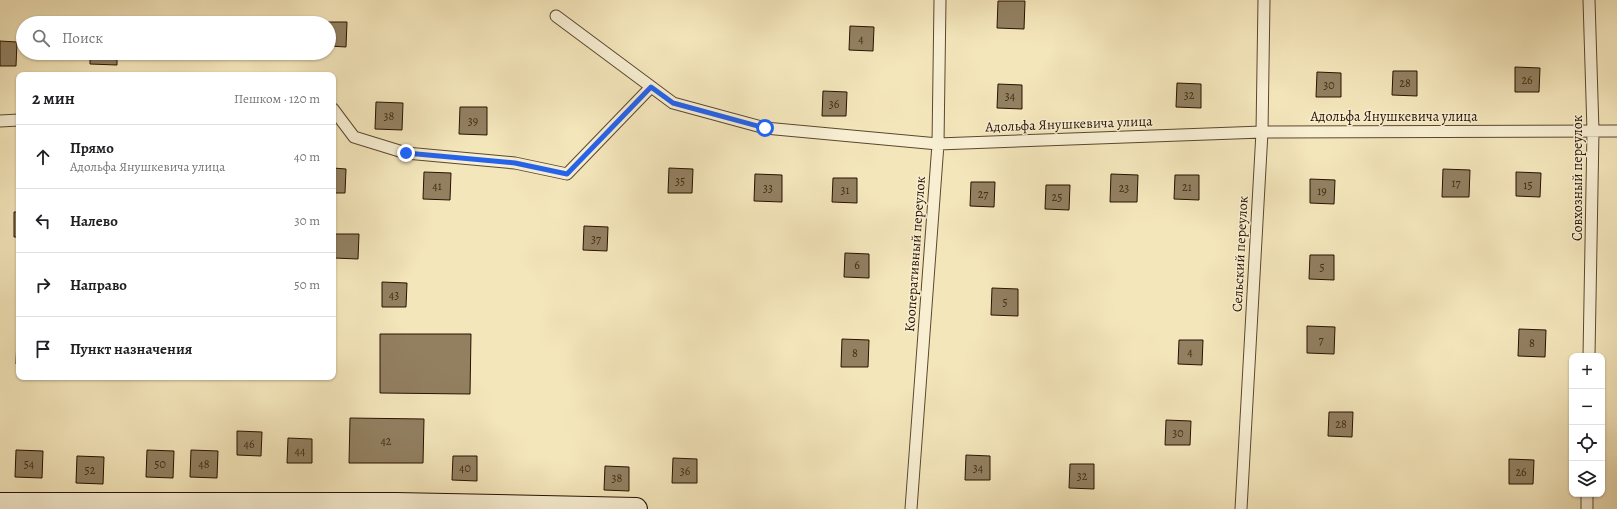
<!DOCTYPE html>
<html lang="ru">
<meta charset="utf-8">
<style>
body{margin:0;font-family:Alegreya,serif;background:#f2f2f2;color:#202124}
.controls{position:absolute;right:12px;bottom:12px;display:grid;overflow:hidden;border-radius:8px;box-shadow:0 1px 3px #0004}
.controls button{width:36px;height:36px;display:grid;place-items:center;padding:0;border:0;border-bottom:1px solid #e0e0e0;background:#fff;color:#202124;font:20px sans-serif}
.stop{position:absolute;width:12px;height:12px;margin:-9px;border:3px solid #2563eb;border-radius:50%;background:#fff}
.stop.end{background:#2563eb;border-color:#fff;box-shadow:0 1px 4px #0008}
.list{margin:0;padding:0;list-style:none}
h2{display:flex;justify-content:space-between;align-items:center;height:52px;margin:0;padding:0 16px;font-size:17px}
h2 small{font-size:13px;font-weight:400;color:#757577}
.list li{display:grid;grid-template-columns:26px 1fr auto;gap:12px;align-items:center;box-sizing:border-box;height:64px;padding:0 16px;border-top:1px solid #e0e0e0}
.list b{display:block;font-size:15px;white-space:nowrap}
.list p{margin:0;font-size:13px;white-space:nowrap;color:#757577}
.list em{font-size:13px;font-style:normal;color:#757577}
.icon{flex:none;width:22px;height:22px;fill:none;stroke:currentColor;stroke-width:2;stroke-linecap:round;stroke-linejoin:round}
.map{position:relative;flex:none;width:1617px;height:509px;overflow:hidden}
.search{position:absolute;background:#fff;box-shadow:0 1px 3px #0004;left:16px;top:16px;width:320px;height:44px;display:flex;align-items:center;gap:10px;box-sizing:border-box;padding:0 14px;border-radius:22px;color:#757577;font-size:15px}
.panel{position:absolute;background:#fff;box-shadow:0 1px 3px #0004;left:16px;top:72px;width:320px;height:308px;border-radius:8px}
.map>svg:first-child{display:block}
</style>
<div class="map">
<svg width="1617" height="509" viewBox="0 0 1617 509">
<rect width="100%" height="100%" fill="#f4e6bb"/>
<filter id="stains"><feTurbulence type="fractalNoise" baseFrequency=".005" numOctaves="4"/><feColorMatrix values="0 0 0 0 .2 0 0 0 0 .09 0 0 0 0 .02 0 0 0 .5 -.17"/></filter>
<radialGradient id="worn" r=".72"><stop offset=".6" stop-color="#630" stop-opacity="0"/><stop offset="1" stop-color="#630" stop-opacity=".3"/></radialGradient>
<path fill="#928061" stroke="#281200" d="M998,1H1025L1024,29L997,28Z
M322,22H347L346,47L329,46V23H322Z
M850,26L874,27L873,51L849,50Z
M0,41L17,42L16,66H0Z
M90,53H117V65L90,64Z
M260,53H284V54Z
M1515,67L1540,68L1539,92H1515Z
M1393,71H1417V96L1392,95Z
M1317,72L1341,73V97H1316Z
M1177,83L1201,84V108L1176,107Z
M998,84L1022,85V109L997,108Z
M823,91L847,92L846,116H822Z
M376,102L403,103L402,130L375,129Z
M460,107H487V135L459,134Z
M333,168L346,169L345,193H333Z
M669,168L693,169L692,193H668Z
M1443,169L1470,170L1469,197H1442Z
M424,172L451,173L450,200L423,199Z
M1516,172L1541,173L1540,197L1516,196Z
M755,174L782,175V202L754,201Z
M1111,174L1138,175L1137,202H1110Z
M1175,175H1199V200L1174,199Z
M833,178H857V203L832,202Z
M1310,179L1335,180L1334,204L1310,203Z
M971,182H995L994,207L970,206Z
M1046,185H1070L1069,210L1045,209Z
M14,212H19V237H14Z
M584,226L608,227L607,251L583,250Z
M334,234H359L358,259L334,258Z
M845,253L869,254V278L844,277Z
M1310,255H1334V280L1309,279Z
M382,282L407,283L406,307H382Z
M992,288L1018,289V316L991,315Z
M1307,326L1335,327L1334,354L1307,353Z
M1519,329L1546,330L1545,357L1518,356Z
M380,334H471L470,394L380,393Z
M17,337H19V364H16Z
M842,339L869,340L868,367H841Z
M1179,340H1203L1202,365L1178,364Z
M1329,412H1353L1352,437L1328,436Z
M350,418L424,419L423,463H349Z
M1166,420L1191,421L1190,445H1165Z
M237,431L262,432L261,456L237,455Z
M288,438L312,439V463H287Z
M16,450L43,451L42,478L15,477Z
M147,450L174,451L173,478L146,477Z
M191,450L218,451L217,478L190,477Z
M966,455L990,456V480H965Z
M77,456L104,457L103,484L76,483Z
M453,456H477V481L452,480Z
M673,458L697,459V483H672Z
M1509,459L1534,460L1533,484H1509Z
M1070,464H1094V489L1069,488Z
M605,466L629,467V491L604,490Z"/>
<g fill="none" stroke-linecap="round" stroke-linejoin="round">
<g stroke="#5b472f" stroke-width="13">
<path id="lane" d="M1589,0L1593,131L1589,356
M556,16L673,103L765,128L938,144L1262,132L1617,131
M333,109L354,137L406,153L515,163L567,174L651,87
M0,121L19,120
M911,509L938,144L940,0
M1241,509L1262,132L1264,0
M1587,509V494"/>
</g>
<g stroke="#281200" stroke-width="24">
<path id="secondary" d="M0,504H396L636,509"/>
</g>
<use href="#lane" stroke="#f8efd3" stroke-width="11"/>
<use href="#secondary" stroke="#f8efd3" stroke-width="22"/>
</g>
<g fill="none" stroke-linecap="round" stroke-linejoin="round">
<path stroke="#2563eb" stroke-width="5" d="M406,153L515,163L567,174L651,87L673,103L765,128"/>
</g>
<g text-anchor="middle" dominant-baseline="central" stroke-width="3" stroke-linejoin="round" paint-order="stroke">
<g font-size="12" fill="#422e18">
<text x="861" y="39">4</text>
<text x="1527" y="80">26</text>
<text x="1405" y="83">28</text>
<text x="1329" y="85">30</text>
<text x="1189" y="95">32</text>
<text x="1010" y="96">34</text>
<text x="834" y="104">36</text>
<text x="389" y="116">38</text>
<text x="473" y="121">39</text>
<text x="680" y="181">35</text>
<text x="1456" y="183">17</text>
<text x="1528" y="185">15</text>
<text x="437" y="186">41</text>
<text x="1187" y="187">21</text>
<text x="768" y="188">33</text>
<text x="1124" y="188">23</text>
<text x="845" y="190">31</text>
<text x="1322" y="191">19</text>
<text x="983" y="194">27</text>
<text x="1057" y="197">25</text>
<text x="596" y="239">37</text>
<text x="857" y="265">6</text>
<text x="1322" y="267">5</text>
<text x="394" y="295">43</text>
<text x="1005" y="302">5</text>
<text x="1321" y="340">7</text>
<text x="1532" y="343">8</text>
<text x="1190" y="352">4</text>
<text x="855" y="353">8</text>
<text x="1341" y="424">28</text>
<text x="1178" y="433">30</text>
<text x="386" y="441">42</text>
<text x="249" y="444">46</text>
<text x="300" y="451">44</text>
<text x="29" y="464">54</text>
<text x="160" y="464">50</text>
<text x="204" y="464">48</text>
<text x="465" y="468">40</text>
<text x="978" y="468">34</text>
<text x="90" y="470">52</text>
<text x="685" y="471">36</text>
<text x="1521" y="472">26</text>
<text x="1082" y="476">32</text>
<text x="617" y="478">38</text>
</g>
<g font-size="14" fill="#281200" stroke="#f8efd3">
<text x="1394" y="116">Адольфа Янушкевича улица</text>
<text transform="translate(1069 124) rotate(-2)">Адольфа Янушкевича улица</text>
<text transform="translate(1577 178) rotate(-90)">Совхозный переулок</text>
<text transform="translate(915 254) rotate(-86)">Кооперативный переулок</text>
<text transform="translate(1240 254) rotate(-87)">Сельский переулок</text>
</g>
</g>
<rect width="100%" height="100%" filter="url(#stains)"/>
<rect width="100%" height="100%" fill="url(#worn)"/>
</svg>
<div class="controls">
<button>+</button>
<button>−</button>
<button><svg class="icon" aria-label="locate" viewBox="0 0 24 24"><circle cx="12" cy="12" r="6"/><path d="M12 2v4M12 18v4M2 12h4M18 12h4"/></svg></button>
<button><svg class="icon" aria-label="layers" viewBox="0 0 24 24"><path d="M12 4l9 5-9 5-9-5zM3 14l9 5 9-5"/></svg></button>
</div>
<div class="stop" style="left:765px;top:128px"></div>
<div class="stop end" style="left:406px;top:153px"></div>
<div class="search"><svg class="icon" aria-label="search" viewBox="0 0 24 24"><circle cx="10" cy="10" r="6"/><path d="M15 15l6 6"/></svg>Поиск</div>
<section class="panel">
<h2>2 мин<small>Пешком · 120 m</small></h2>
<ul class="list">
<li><svg class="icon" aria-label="ahead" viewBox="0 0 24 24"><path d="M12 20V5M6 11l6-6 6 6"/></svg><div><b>Прямо</b><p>Адольфа Янушкевича улица</p></div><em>40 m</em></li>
<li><svg class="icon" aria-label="left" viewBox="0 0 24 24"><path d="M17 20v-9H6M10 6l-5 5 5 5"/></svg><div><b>Налево</b></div><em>30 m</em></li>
<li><svg class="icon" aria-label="right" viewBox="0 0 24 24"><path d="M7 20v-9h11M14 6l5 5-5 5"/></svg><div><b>Направо</b></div><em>50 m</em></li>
<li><svg class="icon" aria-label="arrive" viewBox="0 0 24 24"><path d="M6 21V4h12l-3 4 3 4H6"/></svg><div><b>Пункт назначения</b></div></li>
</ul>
</section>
</div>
